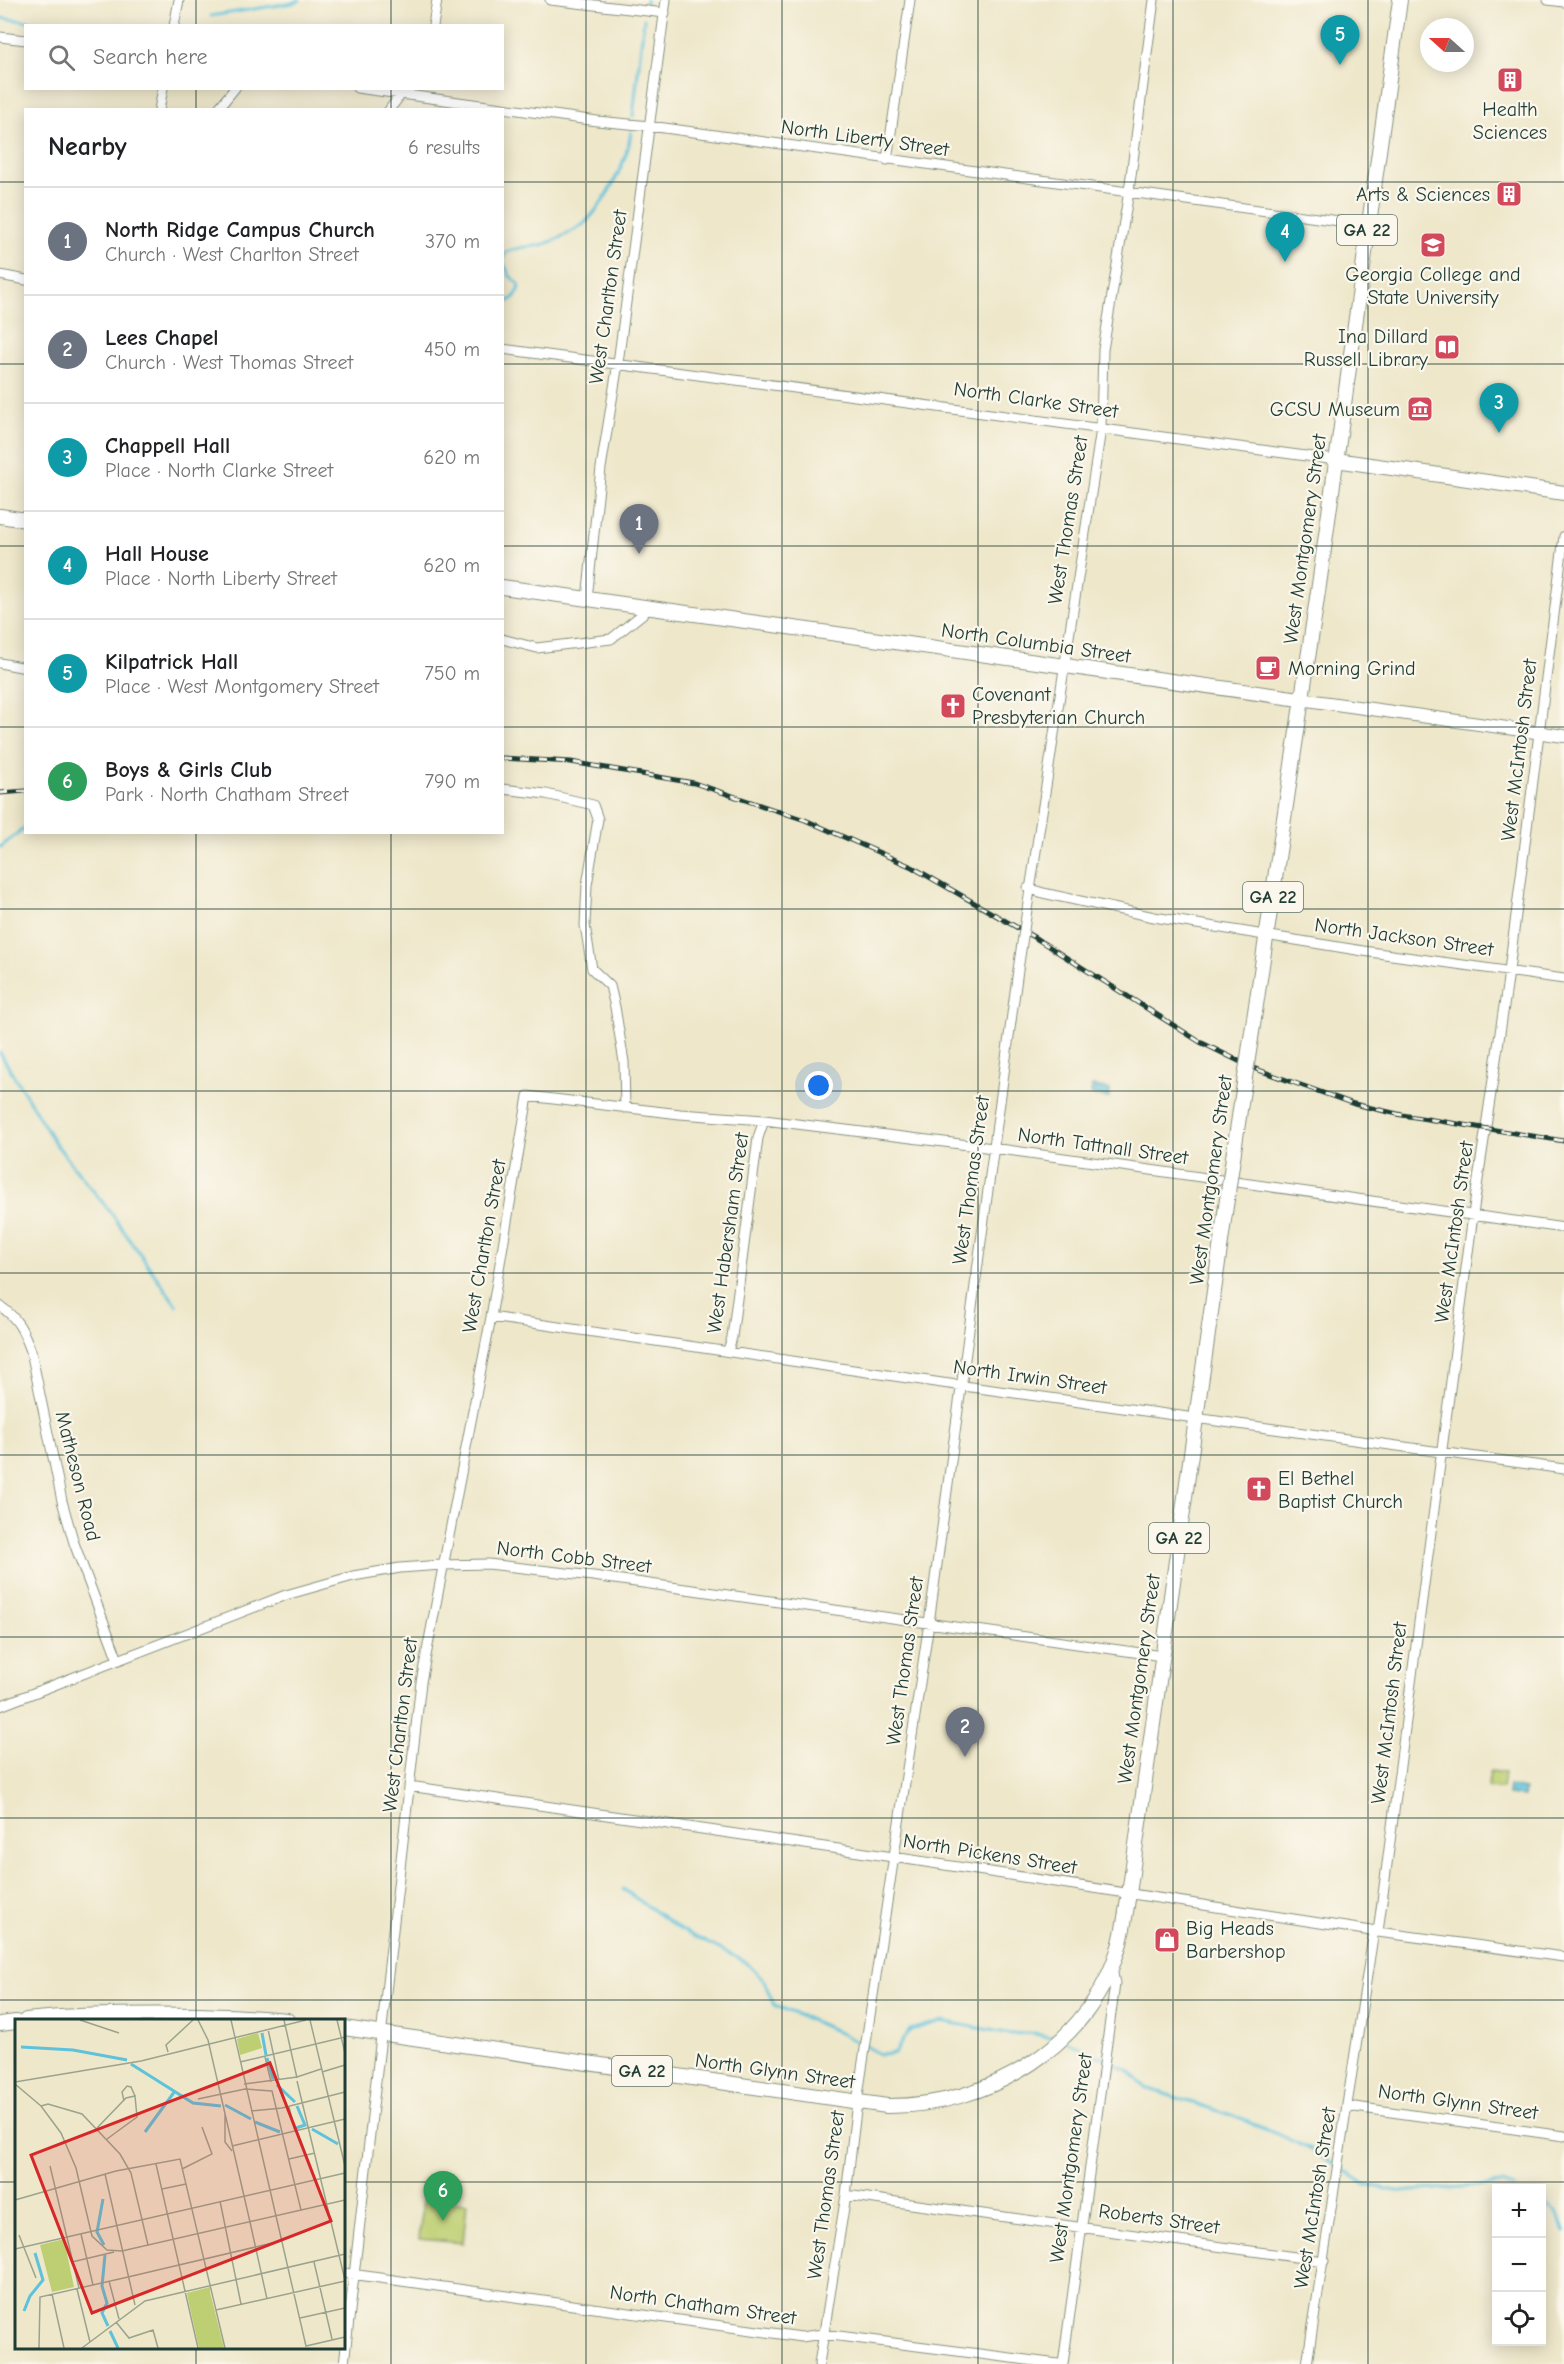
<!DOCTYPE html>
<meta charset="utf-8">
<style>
body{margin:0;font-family:"Comic Neue",sans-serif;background:#f6f6f6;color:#202124}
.controls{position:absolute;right:18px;bottom:18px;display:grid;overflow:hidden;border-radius:0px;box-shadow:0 3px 15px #0003}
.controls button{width:54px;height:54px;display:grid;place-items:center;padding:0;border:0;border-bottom:2px solid #e0e0e0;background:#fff;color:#202124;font:30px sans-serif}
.compass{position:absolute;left:1420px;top:18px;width:54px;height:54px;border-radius:50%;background:#fff;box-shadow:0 3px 15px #0003;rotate:291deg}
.you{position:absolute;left:819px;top:1086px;width:21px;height:21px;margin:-15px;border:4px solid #fff;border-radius:50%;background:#1a73e8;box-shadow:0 0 0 9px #1a73e833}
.badge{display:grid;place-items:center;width:39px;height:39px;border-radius:50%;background:#111827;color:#fff;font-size:20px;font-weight:700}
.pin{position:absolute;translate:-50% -50px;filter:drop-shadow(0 2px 3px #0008)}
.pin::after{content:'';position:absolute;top:32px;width:21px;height:18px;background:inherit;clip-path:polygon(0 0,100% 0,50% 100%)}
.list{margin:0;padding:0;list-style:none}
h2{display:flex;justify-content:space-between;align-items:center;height:78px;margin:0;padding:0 24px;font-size:26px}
h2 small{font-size:20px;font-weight:400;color:#757577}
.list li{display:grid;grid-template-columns:39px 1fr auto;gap:18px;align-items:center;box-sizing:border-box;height:108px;padding:0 24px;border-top:2px solid #e0e0e0}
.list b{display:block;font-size:22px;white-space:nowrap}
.list p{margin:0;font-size:20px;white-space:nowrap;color:#757577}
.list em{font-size:20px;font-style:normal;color:#757577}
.icon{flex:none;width:33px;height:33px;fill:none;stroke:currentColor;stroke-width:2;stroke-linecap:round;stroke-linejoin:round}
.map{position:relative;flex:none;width:1564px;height:2364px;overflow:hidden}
.search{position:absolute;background:#fff;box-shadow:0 3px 15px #0003;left:24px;top:24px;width:480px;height:66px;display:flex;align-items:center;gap:15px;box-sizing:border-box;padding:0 21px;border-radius:0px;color:#757577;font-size:22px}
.panel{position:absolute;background:#fff;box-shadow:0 3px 15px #0003;left:24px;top:108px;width:480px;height:726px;border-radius:0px}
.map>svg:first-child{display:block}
</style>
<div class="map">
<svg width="1564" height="2364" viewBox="0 0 1564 2364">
<rect width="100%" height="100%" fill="#fbf7ec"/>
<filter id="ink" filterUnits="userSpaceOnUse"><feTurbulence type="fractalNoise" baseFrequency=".0167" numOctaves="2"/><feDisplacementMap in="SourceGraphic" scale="12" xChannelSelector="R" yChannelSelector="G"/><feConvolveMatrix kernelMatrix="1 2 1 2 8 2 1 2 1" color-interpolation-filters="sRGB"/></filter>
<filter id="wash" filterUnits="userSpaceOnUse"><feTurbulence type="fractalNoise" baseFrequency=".008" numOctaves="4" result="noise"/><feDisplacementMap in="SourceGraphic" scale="24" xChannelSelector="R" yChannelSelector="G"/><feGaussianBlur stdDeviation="1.35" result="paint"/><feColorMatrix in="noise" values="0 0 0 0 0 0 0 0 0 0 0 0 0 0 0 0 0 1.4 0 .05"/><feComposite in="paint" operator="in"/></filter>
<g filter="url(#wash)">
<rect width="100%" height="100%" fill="#eee7ca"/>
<path fill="#bdcf72" stroke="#6e8653" stroke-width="1.5" d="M1490,1771L1504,1773L1502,1789L1488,1788Z
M423,2199L467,2203L463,2243L419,2239Z"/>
<path fill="#5ec2db" stroke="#3e8088" stroke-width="1.5" d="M1092,1086L1110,1090L1109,1098L1091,1095Z
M1509,1786L1525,1789L1524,1797L1508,1795Z"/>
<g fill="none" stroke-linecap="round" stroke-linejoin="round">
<path stroke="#5ec2db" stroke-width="3" d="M646,3V0
M211,16L292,3L300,0
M0,18L69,26
M633,116L644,19
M502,304C513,300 519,295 519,284L510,276L503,262L505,253C519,245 532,248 545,244C554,241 580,228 586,222C606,201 628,161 631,132
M0,847L26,827
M0,1053L55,1143L111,1213L177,1306
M623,1889L681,1930L746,1962L764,1981L774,2005L834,2030L880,2054L895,2053L910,2030L941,2021L1011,2034L1029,2033L1057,2038
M1066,2041L1128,2070L1146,2088L1231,2115L1277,2134L1316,2152L1365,2184L1399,2192L1503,2184L1513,2188
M1542,2202L1557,2212L1564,2232"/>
</g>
</g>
<g filter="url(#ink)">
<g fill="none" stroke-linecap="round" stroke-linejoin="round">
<g stroke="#86927f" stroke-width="11">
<path id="street" d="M550,0L665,13
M1548,0L1564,2
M174,26L179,0
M433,26L437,0
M0,37L26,40
M357,88L597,121L650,126L1368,225
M159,110L163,88
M217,110L235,88
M389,110L406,88
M887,160L910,0
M0,275L26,280
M502,349L1336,460
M587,599L601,468L618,363L666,0
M502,639L537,648L611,639L650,608
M0,663L26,668
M502,789L546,794L593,805L598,819L587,885L585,925L592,969L610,986L615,1007L624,1062L625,1108
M1028,888L1043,893L1154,917L1363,951L1564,979
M1028,903L1101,429L1103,350L1129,191L1154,0
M0,1306C18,1318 24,1332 31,1351L62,1501L74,1543L118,1660
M491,1317L942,1383L1564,1469
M728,1351L732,1337L758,1138L764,1120
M0,1706L286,1595L353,1576L400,1568L442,1565L488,1564L593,1576L1162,1656
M409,1786L893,1857L1378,1932L1564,1957
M1378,1932L1475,1200L1507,986L1564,536
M1347,2109L1355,2107L1564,2136
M846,2195L1324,2261
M344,2273L801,2337L823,2334L1058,2364
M344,2364L421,1682L491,1317L528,1096L680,1114L764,1120L993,1148L1564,1228
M819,2364L846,2195L857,2102L929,1623L1018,970
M1063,2364L1115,1984L1112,1968
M1307,2364L1374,1930"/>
</g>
<g stroke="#86927f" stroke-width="14">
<path id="secondary" d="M1300,699L1564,736"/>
</g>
<g stroke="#86927f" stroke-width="16">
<path id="primary" d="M1336,460L1564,493
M0,516L26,520
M502,587L1300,699
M1252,1032L1320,578L1400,0
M1233,1158L1241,1103
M26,2020C84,2014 142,2014 200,2015C230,2016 259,2017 287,2020
M0,2024L16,2022
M344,2028L887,2106C988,2107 1092,2046 1120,1943C1124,1927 1126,1910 1129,1894L1225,1213"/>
</g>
<use href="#street" stroke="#fff" stroke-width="9"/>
<use href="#secondary" stroke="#fff" stroke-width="12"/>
<use href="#primary" stroke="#fff" stroke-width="14"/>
<g stroke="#1f3d34" stroke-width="5">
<path id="rail" d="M502,758L571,762L694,783L805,820L912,867L1037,939L1200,1042L1253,1068L1354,1104L1402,1115L1564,1141
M0,793L26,791"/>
</g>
<use href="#rail" stroke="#fbf7ec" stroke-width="3" stroke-dasharray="9" stroke-linecap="butt"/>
<g stroke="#86927f" stroke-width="11" stroke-linecap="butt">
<path id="street-bridge" d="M1018,970L1028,903"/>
</g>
<g stroke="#86927f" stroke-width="16" stroke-linecap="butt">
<path id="primary-bridge" d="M1241,1103L1252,1032
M1225,1213L1233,1158"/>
</g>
<use href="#street-bridge" stroke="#fff" stroke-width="9"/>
<use href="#primary-bridge" stroke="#fff" stroke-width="14"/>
</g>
</g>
<path fill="none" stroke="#1f3d34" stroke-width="1.5" stroke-opacity="0.55" d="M196,0V26M391,0V26M586,0V2364M782,0V2364M978,0V2364M1173,0V2364M1368,0V2364M196,88V110M391,88V110M0,182H26M502,182H1564M0,364H26M502,364H1564M0,546H26M502,546H1564M0,727H26M502,727H1564M196,832V2020M391,832V2364M0,909H1564M0,1091H1564M0,1273H1564M0,1455H1564M0,1637H1564M0,1818H1564M0,2000H1564M0,2182H16M344,2182H1564M196,2348V2364"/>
<defs>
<g id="building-square" transform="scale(1.35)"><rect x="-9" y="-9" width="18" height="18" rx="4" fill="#d1495b" stroke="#fbf7ec"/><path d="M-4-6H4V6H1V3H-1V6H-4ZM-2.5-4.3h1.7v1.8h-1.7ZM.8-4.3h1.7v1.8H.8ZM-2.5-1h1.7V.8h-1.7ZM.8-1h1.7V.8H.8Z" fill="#fff"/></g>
<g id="university-square" transform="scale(1.35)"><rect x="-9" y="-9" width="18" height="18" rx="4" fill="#d1495b" stroke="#fbf7ec"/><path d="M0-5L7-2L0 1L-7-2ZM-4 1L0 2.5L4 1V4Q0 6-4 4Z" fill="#fff"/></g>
<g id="library-square" transform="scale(1.35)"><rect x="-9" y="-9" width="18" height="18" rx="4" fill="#d1495b" stroke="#fbf7ec"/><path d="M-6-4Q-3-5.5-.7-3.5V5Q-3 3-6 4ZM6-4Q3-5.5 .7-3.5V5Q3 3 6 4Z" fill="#fff"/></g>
<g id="museum-square" transform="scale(1.35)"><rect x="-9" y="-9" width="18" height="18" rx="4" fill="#d1495b" stroke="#fbf7ec"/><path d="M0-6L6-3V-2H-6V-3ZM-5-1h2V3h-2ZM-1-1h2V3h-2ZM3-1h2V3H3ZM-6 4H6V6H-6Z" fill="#fff"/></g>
<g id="cafe-square" transform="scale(1.35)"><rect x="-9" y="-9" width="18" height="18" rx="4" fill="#d1495b" stroke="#fbf7ec"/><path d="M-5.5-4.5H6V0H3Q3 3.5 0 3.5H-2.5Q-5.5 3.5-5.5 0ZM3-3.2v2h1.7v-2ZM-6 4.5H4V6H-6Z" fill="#fff"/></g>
<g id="church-square" transform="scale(1.35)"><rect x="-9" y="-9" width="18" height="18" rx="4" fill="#d1495b" stroke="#fbf7ec"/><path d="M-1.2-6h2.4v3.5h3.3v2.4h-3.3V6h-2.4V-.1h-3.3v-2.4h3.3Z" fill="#fff"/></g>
<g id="shop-square" transform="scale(1.35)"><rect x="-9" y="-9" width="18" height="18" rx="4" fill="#d1495b" stroke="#fbf7ec"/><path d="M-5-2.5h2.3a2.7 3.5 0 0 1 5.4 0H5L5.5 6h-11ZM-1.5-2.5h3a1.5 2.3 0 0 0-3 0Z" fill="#fff"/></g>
</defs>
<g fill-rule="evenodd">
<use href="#building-square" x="1510" y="80"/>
<use href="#building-square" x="1509" y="194"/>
<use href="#university-square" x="1433" y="245"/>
<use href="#library-square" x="1447" y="347"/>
<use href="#museum-square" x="1420" y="409"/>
<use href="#cafe-square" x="1268" y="668"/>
<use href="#church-square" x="953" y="706"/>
<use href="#church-square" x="1259" y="1489"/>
<use href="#shop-square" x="1167" y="1940"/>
</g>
<g text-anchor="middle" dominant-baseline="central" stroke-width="4.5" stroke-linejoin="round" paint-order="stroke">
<g fill="#fbf7ec" stroke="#61756b" stroke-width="1.5">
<rect x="1337" y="215" width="60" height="30" rx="4.5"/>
<rect x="1243" y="882" width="60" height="30" rx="4.5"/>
<rect x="1149" y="1523" width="60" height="30" rx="4.5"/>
<rect x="612" y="2056" width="60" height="30" rx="4.5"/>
</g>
<g font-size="18" font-weight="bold" fill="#1f3d34">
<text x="1367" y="230">GA 22</text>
<text x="1273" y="897">GA 22</text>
<text x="1179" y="1538">GA 22</text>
<text x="642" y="2071">GA 22</text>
</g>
<g font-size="20" fill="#1f3d34" stroke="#fbf7ec" text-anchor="start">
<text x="1510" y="109" text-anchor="middle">Health<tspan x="1510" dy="23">Sciences</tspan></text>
<text x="1490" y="194" text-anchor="end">Arts &amp; Sciences</text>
<text x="1433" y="274" text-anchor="middle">Georgia College and<tspan x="1433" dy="23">State University</tspan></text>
<text x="1428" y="336" text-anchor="end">Ina Dillard<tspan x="1428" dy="23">Russell Library</tspan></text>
<text x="1400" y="409" text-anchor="end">GCSU Museum</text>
<text x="1288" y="668">Morning Grind</text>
<text x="972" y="694">Covenant<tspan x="972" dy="23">Presbyterian Church</tspan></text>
<text x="1278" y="1478">El Bethel<tspan x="1278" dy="23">Baptist Church</tspan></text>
<text x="1186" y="1928">Big Heads<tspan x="1186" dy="23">Barbershop</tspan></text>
</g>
<g font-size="20" fill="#1f3d34" stroke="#fbf7ec">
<text transform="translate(865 138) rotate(8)">North Liberty Street</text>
<text transform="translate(608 297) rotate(-82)">West Charlton Street</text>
<text transform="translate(1036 400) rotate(8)">North Clarke Street</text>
<text transform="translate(1068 520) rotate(-81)">West Thomas Street</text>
<text transform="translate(1305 539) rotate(-82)">West Montgomery Street</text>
<text transform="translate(1036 643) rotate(8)">North Columbia Street</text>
<text transform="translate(1519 750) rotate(-83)">West McIntosh Street</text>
<text transform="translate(1404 937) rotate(8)">North Jackson Street</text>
<text transform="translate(1103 1146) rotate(8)">North Tattnall Street</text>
<text transform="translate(971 1180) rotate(-82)">West Thomas Street</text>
<text transform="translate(1211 1180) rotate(-82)">West Montgomery Street</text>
<text transform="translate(1454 1232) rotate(-82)">West McIntosh Street</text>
<text transform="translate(728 1233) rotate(-82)">West Habersham Street</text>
<text transform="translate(484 1246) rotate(-80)">West Charlton Street</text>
<text transform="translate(1030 1377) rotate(8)">North Irwin Street</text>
<text transform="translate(78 1476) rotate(76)">Matheson Road</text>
<text transform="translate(574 1557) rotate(7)">North Cobb Street</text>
<text transform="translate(905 1661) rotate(-82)">West Thomas Street</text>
<text transform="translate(1139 1679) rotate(-82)">West Montgomery Street</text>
<text transform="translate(1389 1713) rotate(-83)">West McIntosh Street</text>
<text transform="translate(400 1725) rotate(-83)">West Charlton Street</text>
<text transform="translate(990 1854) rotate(9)">North Pickens Street</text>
<text transform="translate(775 2071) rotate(8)">North Glynn Street</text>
<text transform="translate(1458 2102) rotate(8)">North Glynn Street</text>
<text transform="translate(1071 2158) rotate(-82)">West Montgomery Street</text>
<text transform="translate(826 2195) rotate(-82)">West Thomas Street</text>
<text transform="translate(1315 2198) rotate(-81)">West McIntosh Street</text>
<text transform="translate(1159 2219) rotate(8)">Roberts Street</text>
<text transform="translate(703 2305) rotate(8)">North Chatham Street</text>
</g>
</g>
<g transform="translate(15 2019)">
<rect width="330" height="330" fill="#eee7ca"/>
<path d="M243,14L247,29L225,36L222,20ZM49,220L59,268L37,273L25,226ZM195,268V273L209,329H184L173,280L172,274Z" fill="#bdcf72"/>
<path fill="none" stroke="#5ec2db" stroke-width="3" d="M247,14L251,36M6,28L58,31L112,41M252,39L258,60M116,45L178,84L206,87M262,66L280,83M210,86L236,100M240,103L265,113M281,109L290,106L282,87M297,110L323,125M130,113L160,72M88,180L82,213L89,226M90,236L87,267L92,284L87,294L93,307M9,292L15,277L28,261L20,234M95,312L103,329"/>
<path fill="none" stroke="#9ba38e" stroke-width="1.5" d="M65,1L104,14M183,1L193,21L235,203M216,1L261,197M269,1L282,59M295,1L330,147M322,1L330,34M253,10L264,61M153,33L151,26L178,1M250,38L256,63M225,43L330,18M307,53L330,46M282,62L330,261M0,63L126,42L291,1M0,65L26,87L46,114L61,149L77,217L92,231L107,232L330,181M229,65L282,58L306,50M183,80L230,70L257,72L286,191M109,82L107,73L112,67L116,68L120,77M26,87L33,85L67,95L105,135L116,154L133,226M274,88L280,112M236,92L267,89L330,73M210,94V123L217,132M82,109L111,79L120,77L122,98L92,120M217,127L330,100M274,140L300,134M141,145L183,329M35,147L64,269M167,150L197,135L187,108M90,155L120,286M147,170L171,165M0,181L101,152L165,140L210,329M205,182L226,285M261,197L291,327L330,318M235,203L252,280M66,215L78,266M4,216L21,259M0,230L330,154M57,243L99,233M299,243L317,320M113,258L266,222M94,262L104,300M62,270L75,323M37,275L49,329M201,291L330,262M285,299L330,289M101,303L114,319L138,311L143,329M24,329L25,278L113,258M67,329L130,282L330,235"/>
<path fill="#d62828" fill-opacity="0.15" stroke="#d62828" stroke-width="3" d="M255,44L316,202L77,294L16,136Z"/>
<rect width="330" height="330" fill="none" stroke="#1f3d34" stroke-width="3"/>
</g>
</svg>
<div class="controls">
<button>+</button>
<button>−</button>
<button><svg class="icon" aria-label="locate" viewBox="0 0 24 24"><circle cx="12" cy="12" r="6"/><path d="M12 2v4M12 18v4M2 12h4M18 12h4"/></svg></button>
</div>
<svg class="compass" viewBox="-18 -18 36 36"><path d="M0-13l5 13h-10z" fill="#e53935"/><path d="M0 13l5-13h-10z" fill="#757577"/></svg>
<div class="you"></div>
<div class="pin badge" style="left:639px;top:554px;background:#6b7280">1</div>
<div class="pin badge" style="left:965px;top:1757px;background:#6b7280">2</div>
<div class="pin badge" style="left:1499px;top:433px;background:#0f9aa8">3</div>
<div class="pin badge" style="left:1285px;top:262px;background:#0f9aa8">4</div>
<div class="pin badge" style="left:1340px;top:65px;background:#0f9aa8">5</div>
<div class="pin badge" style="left:443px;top:2221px;background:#2e9e5b">6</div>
<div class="search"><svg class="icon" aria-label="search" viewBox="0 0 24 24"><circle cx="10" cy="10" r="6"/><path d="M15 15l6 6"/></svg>Search here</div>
<section class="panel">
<h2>Nearby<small>6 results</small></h2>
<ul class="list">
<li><span class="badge" style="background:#6b7280">1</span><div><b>North Ridge Campus Church</b><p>Church · West Charlton Street</p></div><em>370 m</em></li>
<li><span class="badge" style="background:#6b7280">2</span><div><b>Lees Chapel</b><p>Church · West Thomas Street</p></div><em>450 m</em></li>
<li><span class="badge" style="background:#0f9aa8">3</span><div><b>Chappell Hall</b><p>Place · North Clarke Street</p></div><em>620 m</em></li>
<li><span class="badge" style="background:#0f9aa8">4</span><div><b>Hall House</b><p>Place · North Liberty Street</p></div><em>620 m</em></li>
<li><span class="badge" style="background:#0f9aa8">5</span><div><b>Kilpatrick Hall</b><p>Place · West Montgomery Street</p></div><em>750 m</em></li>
<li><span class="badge" style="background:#2e9e5b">6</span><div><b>Boys &amp; Girls Club</b><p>Park · North Chatham Street</p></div><em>790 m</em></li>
</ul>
</section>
</div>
